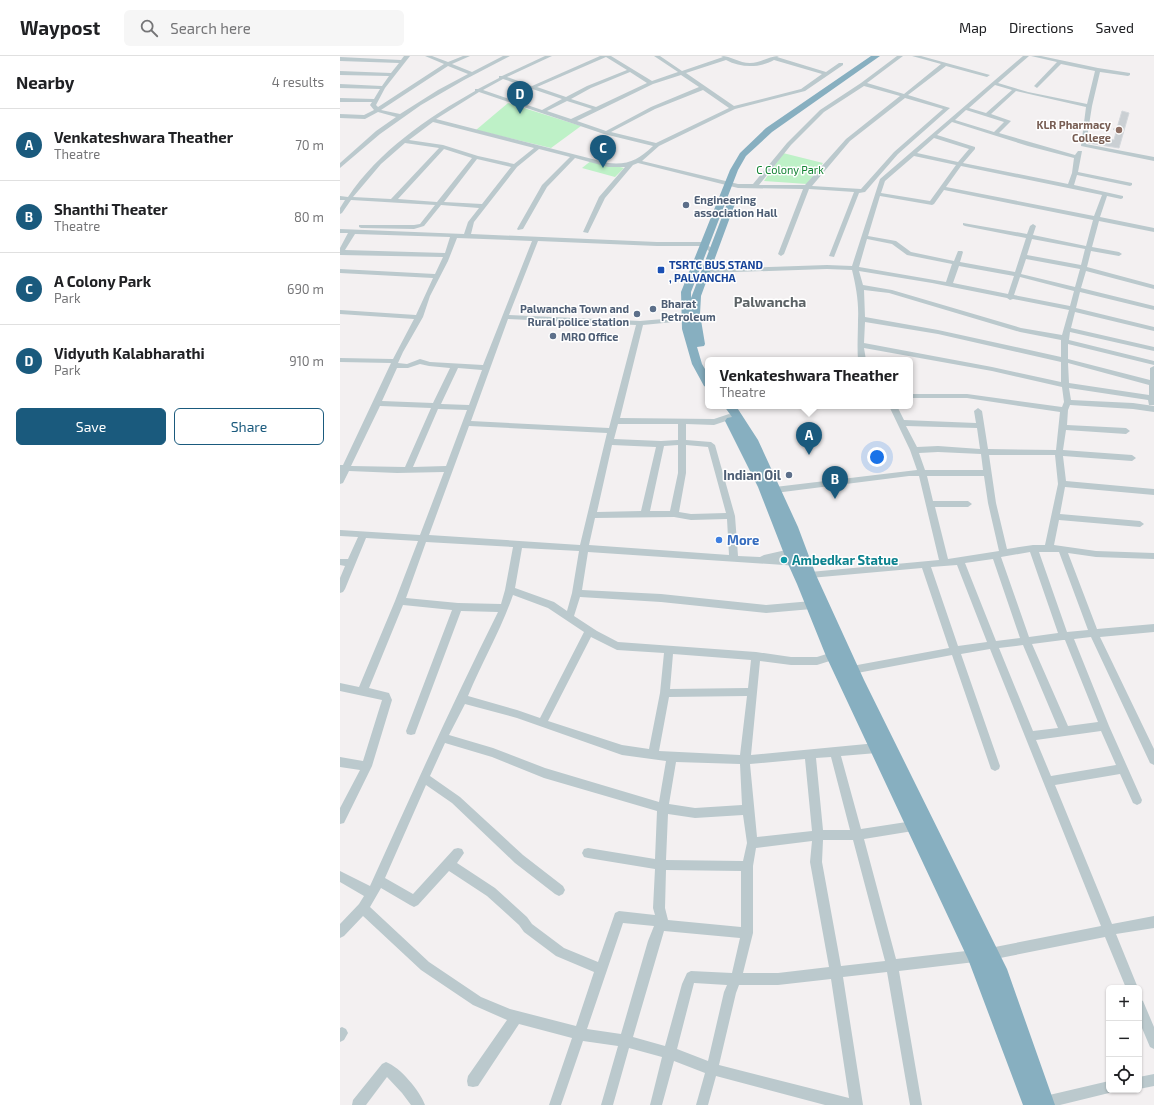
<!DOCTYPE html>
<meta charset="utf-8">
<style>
body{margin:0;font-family:"Exo 2",sans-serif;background:#f6f6f6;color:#202124}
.controls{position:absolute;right:12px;bottom:12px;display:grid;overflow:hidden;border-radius:6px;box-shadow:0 1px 3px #0004}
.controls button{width:36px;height:36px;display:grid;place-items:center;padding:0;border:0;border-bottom:1px solid #e0e0e0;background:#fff;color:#202124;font:20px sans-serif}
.you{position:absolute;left:537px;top:401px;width:14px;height:14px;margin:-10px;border:3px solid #fff;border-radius:50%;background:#1a73e8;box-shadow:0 0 0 6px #1a73e833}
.badge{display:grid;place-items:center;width:26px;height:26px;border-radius:50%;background:#1a5a7d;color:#fff;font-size:13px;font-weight:700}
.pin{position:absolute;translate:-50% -33px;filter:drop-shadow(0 1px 2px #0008)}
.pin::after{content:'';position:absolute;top:21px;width:14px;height:12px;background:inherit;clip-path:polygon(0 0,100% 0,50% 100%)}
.popup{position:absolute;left:365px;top:301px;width:208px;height:52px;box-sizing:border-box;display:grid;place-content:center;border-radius:6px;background:#fff;filter:drop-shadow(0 1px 3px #0005);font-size:13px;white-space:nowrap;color:#757577}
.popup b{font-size:15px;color:#202124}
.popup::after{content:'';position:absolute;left:50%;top:100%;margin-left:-8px;border:8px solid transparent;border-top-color:#fff}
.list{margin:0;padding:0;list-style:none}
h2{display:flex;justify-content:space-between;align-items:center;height:52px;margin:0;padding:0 16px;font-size:17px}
h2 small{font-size:13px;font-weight:400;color:#757577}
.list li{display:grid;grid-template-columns:26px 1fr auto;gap:12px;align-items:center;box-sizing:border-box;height:72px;padding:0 16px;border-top:1px solid #e0e0e0}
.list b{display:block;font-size:15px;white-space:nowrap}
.list p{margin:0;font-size:13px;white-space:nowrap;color:#757577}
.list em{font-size:13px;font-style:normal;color:#757577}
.actions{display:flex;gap:8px;padding:12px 16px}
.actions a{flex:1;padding:9px 0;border:1px solid #1a5a7d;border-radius:6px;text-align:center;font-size:14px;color:#1a5a7d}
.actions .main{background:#1a5a7d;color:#fff}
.icon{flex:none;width:22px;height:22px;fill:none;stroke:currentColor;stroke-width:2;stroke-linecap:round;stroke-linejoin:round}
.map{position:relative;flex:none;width:814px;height:1049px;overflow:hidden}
header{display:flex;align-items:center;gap:24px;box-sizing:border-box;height:56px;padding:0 20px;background:#fff;border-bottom:1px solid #e0e0e0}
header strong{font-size:19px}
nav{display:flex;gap:22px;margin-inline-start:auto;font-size:14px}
.search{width:280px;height:36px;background:#f6f6f6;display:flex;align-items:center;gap:10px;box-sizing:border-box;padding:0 14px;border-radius:6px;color:#757577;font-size:15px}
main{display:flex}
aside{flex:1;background:#fff}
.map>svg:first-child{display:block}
</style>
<header>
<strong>Waypost</strong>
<div class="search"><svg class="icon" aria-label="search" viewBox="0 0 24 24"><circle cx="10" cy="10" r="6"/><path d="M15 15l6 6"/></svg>Search here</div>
<nav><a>Map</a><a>Directions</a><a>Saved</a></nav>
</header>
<main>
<aside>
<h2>Nearby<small>4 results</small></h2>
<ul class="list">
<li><span class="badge">A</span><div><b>Venkateshwara Theather</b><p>Theatre</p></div><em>70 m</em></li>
<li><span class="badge">B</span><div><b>Shanthi Theater</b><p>Theatre</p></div><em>80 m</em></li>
<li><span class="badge">C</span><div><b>A Colony Park</b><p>Park</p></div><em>690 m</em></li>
<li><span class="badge">D</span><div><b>Vidyuth Kalabharathi</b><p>Park</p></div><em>910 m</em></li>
</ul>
<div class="actions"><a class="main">Save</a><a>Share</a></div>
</aside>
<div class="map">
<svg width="814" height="1049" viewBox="0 0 814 1049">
<rect width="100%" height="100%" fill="#f3f0f1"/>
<path fill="#bef1c7" d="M168,47L241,70L211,92L136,74Z
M443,97L483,107L467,128L424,125Z
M252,104L284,112L275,121L242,112Z"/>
<path fill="#cacfd3" stroke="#d4d8dc" d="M782,55L789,57L779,92L748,87L749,80L774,84L776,76L773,73L777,72Z"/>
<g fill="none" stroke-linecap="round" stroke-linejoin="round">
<path fill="#bbc9cd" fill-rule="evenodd" d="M64,0H70L45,32L36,49L38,51L104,8L85,0H92L108,6L123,0H130L112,8L132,16L163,0H170L124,24L81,49L40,78L0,112V107L36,75L56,61L38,56L25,63L0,62V58L24,59L34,54L30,49L32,46H0V42L34,43L40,33L0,32V28L42,30L49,20L0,19V15L51,17L59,7L0,5V1L61,4ZM108,10L128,18L98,34L60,58L41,54Z
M205,0H212L167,21L192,30L260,0H271L312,25L338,16L314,0H320L342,15L383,1L381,0C391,0 399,7 410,7C421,7 429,0 439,0L437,1L486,16L499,7H503V9L465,35L395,53L319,90L302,105L398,128H413L447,87L480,54L521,27L557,0H563L527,27L564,38L601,8L572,0H581L650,19L647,21L606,10L568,39L610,52L558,98L525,136L519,137L494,201L489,200L514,136L469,133L444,198L441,200L438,198L463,133L398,132L298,107L293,109L265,142L248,177L243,176L259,141L285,111H268L235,102L207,131L183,173L178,174L177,173L202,129L230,101L199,93L177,111L134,166L131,178L317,186H364L375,195L370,196L362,190H317L198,185L169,259L300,265L346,261L355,267L351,269L344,265L303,269L280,362L374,363L389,358L392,359L393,361L392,363L374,369L346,368V384L371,386L375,389L395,460L398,500L420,501L424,499L446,494L449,490L452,489L456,492L452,499L439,502L459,504L463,507L459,510L248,496L242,534L321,538L426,549L472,545L475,546L477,549L475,552L472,553L426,557L321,546L240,541L234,560L257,575L278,586L416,596L451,601H477L493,596L496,597L498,600L496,603L477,609H451L420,605L411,699L537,687L541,689L542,692L541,695L537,697L501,700L521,773L573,765L577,766L578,770L577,774L573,775L524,783L556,903L635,894L639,896L641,900L639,904L635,906L559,915L582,1049H570L547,916L503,921L523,1049H485L376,1020L368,1049H356L365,1017L334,1005L322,1049H310L322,1001L289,992L273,1049H261L278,990L243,985L221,1049H209L232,982L179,968L138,1030L133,1031L128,1030L127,1025L128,1020L167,964L133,949L81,914L23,860L4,880L0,882V868L19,848L24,840L0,826V815L30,830C71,739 113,646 158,556L121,555L76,675L75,678L71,679L67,678L66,675L112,554L63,549L29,632L49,637L52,644L32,710L4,767L0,768V752L20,714L0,711V701L23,705L42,644L0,635V627L19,631L55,545L78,485L26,482L5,533L3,536L0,537V522L5,510L0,509V503H8L18,481L0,480V474L80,479L104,416L57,417L9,415L3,427L0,428V409H3L51,307L0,306V302L53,303L74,263L0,258V254L76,259L93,222L0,217V213L95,218L103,201L0,199V192L8,177H0V173L124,178L128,166L139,152L101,149L84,170L74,173L21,172L19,171V169H74L80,168L95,149L11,144L2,157L0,158V152L5,144H0V140L8,141C39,95 87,62 135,35V33H138L159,22V20H162ZM266,1L287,14L247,30L226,41L197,31ZM386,4C401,12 420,12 434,4L482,18L461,33L394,50L346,17ZM290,16L307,27L256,51L231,43L251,32ZM341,19L359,31L311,51L266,75L237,65L313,28ZM163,23L222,43L202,54L143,34ZM524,30L560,40L506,83L465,129H419L451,89L484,56ZM363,34L389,52L316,87L271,76L315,53ZM139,36L264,78L313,90C298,104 289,109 268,107L96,63ZM565,42L603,53L554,96L521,133L472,130L510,85ZM227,45L252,53L231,63L207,55ZM93,66L194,92L174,108L138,100L103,89L69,84ZM65,87L99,92L51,143L13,141L41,108ZM104,93L132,102L97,146L58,143ZM137,103L171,111L142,148L104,146ZM15,178L110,181L105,197L5,194ZM117,182L192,185L143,309L90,306L80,303L67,308L58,307L63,296L83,261L90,240L108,205ZM168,263L296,269L269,372L131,365ZM80,308L89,310L110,312L93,347L42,345L57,312H68ZM118,312L142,314L129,349L101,348ZM40,350L91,352L65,411L11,410ZM98,353L127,354L106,410L73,411ZM278,368H338V384L321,385L274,383ZM129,370L267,377L240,489L89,479ZM272,389L316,391L301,455L257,456ZM338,389V417L330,455H310L324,390ZM346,389L368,391L386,457L351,458L339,456L346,417ZM334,461L351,464L387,463L389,499L249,489L255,462ZM86,486L173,491L165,534L161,548L118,547L66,542ZM182,492L239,495L232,537L227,555L214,546L175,532ZM173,539L208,552L244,576L200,662L177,654L128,640C142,606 161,574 173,539ZM251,581L277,594L324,597L320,637L309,693L282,689L208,665ZM333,598L411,604L408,632L330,633ZM407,640L400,699L319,695L329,641ZM125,648L177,662L282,699L326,705L319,746L205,712L153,692L109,679ZM105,687L152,701L204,722L317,755L315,803L248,792L244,793L242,797L244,801L248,802L315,813L313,852L315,859L279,855L275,857L258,906L224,892L192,868L187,861L155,832L117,807L124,797L122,793L118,792L114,793L73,838L45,822L86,729L112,747L175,807L215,838L219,840L223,838L225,834L223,830L183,799L120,741L90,720ZM491,701L510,774H483L476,702ZM465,703L472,775L417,781L410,708ZM336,706L400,708L402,749L355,752L329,748ZM328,758L355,762L403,759L407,787L403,805L326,804ZM483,784H513L545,905L501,910L482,806ZM472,785L470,806L489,911L438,917H403L413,877V810L416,792ZM326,814L401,815V871L328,864L325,852ZM109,815L147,840L179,869L184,876L216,900L254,916L236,970L170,953L141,941L89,906L30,851L41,832L70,849L74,851L78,849ZM283,867L314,870L308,885L281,978L247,973ZM324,875L400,882L392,917L351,915L347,917L342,928L325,990L293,981ZM491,923L509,1042L379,1009L396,937L399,929H438ZM354,927L387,929L384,936L368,1005L337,993Z
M683,0H689L658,27L688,36L747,48L755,15L721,8L697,32L694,30L695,29L717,6L691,0H701L758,12L790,17V19L788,20L760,16L752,50L746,88L814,101V105L741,90L746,51L676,35L651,58L671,65L659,77L735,99L738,95H742L738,116L792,127V129L790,130L737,119L734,129L783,140V142L781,143L767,140L760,161L814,172V176L759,165L752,191L779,196L782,198L779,200L751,195L747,211L814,229V233L746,215L741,232L814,250V254L740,236L736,252L814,271V275L735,256L731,272L814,291V295L730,276L729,284L814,305V309L728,288V303L810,324V312L814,310V349H809L808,344L729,332L731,344L793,347L814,350V356L793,353L730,349L728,354L727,369L786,372L790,375L786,378L726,374L723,394L792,399L796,402L792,405L723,400L726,425L814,433V439L725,431L720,458L800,465L804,468L800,471L719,464L714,489L756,495L814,497V503L756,501L728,497L757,573L814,568V576L760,581L814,693V709L810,707L751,581L734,583L769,670L802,744L801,747L797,749L793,747L780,718L715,729L772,868L814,860V872L776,878L798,932H786L765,881L650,904L646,902L644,898L646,894L650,892L761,870L650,593L621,598L660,710L659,713L655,715L651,713L650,710L612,599L512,618L509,617L507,614L509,611L512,610L609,592L582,512L470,522L467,521L466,519L467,517L470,516L599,504L579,420H569L435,437L431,434L435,431L577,414L570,394L549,350H557L564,364L636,367L634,355L638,352L642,355L648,393L716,394L720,356L627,342H570V338H627L722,351L724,346L722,331L652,315L524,292L526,304H518C517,290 518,278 518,264C519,247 516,230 512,214L487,213L365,217L362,215L365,213L487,209L512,210L540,123ZM655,29L672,34L646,57L629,52ZM626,54L664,66L654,76L615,64ZM612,66L688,90L734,102L732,117L728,128L623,107L635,93V91L597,79ZM594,82L629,93L618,106L577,97ZM574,100L616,109L590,145L541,137L545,125ZM621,110L762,139L754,160L606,131ZM604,134L753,164L746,190L693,179L696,170L693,168L690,170L687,178L623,167V169L625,170L686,182L675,216L620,206L623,196L622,195H618L614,205L571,196L556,185L528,180L540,140L592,149L594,148ZM527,183L552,188L567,199L612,208L606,226L519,211ZM692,183L745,193L741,209L687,199ZM686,203L740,213L735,231L681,218ZM619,210L674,220L668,238L613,227ZM519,215L592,227L667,242L670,244L673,243L729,254L722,279L681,272L552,234L523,229ZM680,221L734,235L730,250L674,239ZM524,234L549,237L680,276L721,284V301L598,274L525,261ZM525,266L598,278L721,306V326L652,311L524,287ZM728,307L809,329V339L729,327ZM566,370L637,372L640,393L598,390L577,391ZM598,396L641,398L643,414H585L579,397ZM649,399H715L718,428L705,489H693L667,493L656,447ZM587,420H644L648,447L659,495L608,503L595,451H628L632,448L628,445H593ZM690,496L718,577L689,581L661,501ZM699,496H719L748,574L727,576ZM653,503L680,582L656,585L625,507ZM617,509L647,586L618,590L591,511ZM723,584H725L758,666L728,670L692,588ZM683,589L718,672L693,675L659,592ZM761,675L776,709L711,720L696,684Z
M799,943L803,945L814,971V993L810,991L799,965Z
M2,971L6,973L8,977L4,984L0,986V972Z
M46,1006C60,1011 80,1035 85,1049H71L62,1037L47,1021L26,1049H12L13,1044L42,1008Z
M814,1018V1030L799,1033V1021Z
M769,1025V1034H774L769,1037L720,1049H700L699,1046L700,1041L705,1040Z"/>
<path fill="#87afc0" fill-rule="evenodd" d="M531,0H540L432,76L406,100L398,114L351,236V242L388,145L392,142L395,143L396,145L361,240L360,258L365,288L364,290L357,291L362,308L368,318V332L364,330L352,308L342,273L341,236L390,114L400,97L426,72Z
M384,350H396L418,384L458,471L476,519L524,624L667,913L715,1049H683L628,903L486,600L457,528L448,508L418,431L385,365L387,362L392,361Z"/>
</g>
<circle fill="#8d6e63" stroke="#fff" stroke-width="1.5" cx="779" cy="74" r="4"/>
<g fill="#5c6f8a" stroke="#fff" stroke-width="1.5">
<circle cx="346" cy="149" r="4"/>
<circle cx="313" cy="253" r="4"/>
<circle cx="297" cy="258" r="4"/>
<circle cx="213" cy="280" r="4"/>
<circle cx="449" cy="419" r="4"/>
</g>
<rect fill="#1a4fb4" stroke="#fff" stroke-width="1.5" x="317" y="210" width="8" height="8" rx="2"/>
<circle fill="#3f7fe0" stroke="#fff" stroke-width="1.5" cx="379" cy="484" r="4"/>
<circle fill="#0f9aa8" stroke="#fff" stroke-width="1.5" cx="444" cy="504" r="4"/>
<g text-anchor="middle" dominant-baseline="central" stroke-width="3" stroke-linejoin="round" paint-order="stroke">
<g font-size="11" font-weight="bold" fill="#785e54" stroke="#fff" text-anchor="end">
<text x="771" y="68">KLR Pharmacy<tspan x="771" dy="13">College</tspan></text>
</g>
<g font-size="11" fill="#148434" stroke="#fff">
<text x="450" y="113">C Colony Park</text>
</g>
<g font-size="11" font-weight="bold" fill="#4e5e75" stroke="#fff" text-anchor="start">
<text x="354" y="143">Engineering<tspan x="354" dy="13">association Hall</tspan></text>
<text x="321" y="247">Bharat<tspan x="321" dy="13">Petroleum</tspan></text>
<text x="289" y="252" text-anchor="end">Palwancha Town and<tspan x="289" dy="13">Rural police station</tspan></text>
<text x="221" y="280">MRO Office</text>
</g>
<g font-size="11" font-weight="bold" fill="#164399" stroke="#fff" text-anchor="start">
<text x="329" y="208">TSRTC BUS STAND<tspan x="329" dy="13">, PALVANCHA</tspan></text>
</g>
<g font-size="13" font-weight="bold" fill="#4e5e75" stroke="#fff" text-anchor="end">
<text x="441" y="419">Indian Oil</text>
</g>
<g font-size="13" font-weight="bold" fill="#366cbe" stroke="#fff" text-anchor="start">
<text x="387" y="484">More</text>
</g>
<g font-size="13" font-weight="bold" fill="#0d838f" stroke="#fff" text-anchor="start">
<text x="452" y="504">Ambedkar Statue</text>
</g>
<g font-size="14" font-weight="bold" fill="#5c6366" stroke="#fff">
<text x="430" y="245">Palwancha</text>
</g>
</g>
</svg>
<div class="controls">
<button>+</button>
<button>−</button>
<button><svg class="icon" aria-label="locate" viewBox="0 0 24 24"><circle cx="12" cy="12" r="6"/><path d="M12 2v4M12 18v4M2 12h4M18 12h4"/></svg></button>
</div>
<div class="you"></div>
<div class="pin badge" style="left:469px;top:399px">A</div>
<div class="popup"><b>Venkateshwara Theather</b>Theatre</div>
<div class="pin badge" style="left:495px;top:443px">B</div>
<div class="pin badge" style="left:263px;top:112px">C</div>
<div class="pin badge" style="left:180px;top:58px">D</div>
</div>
</main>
